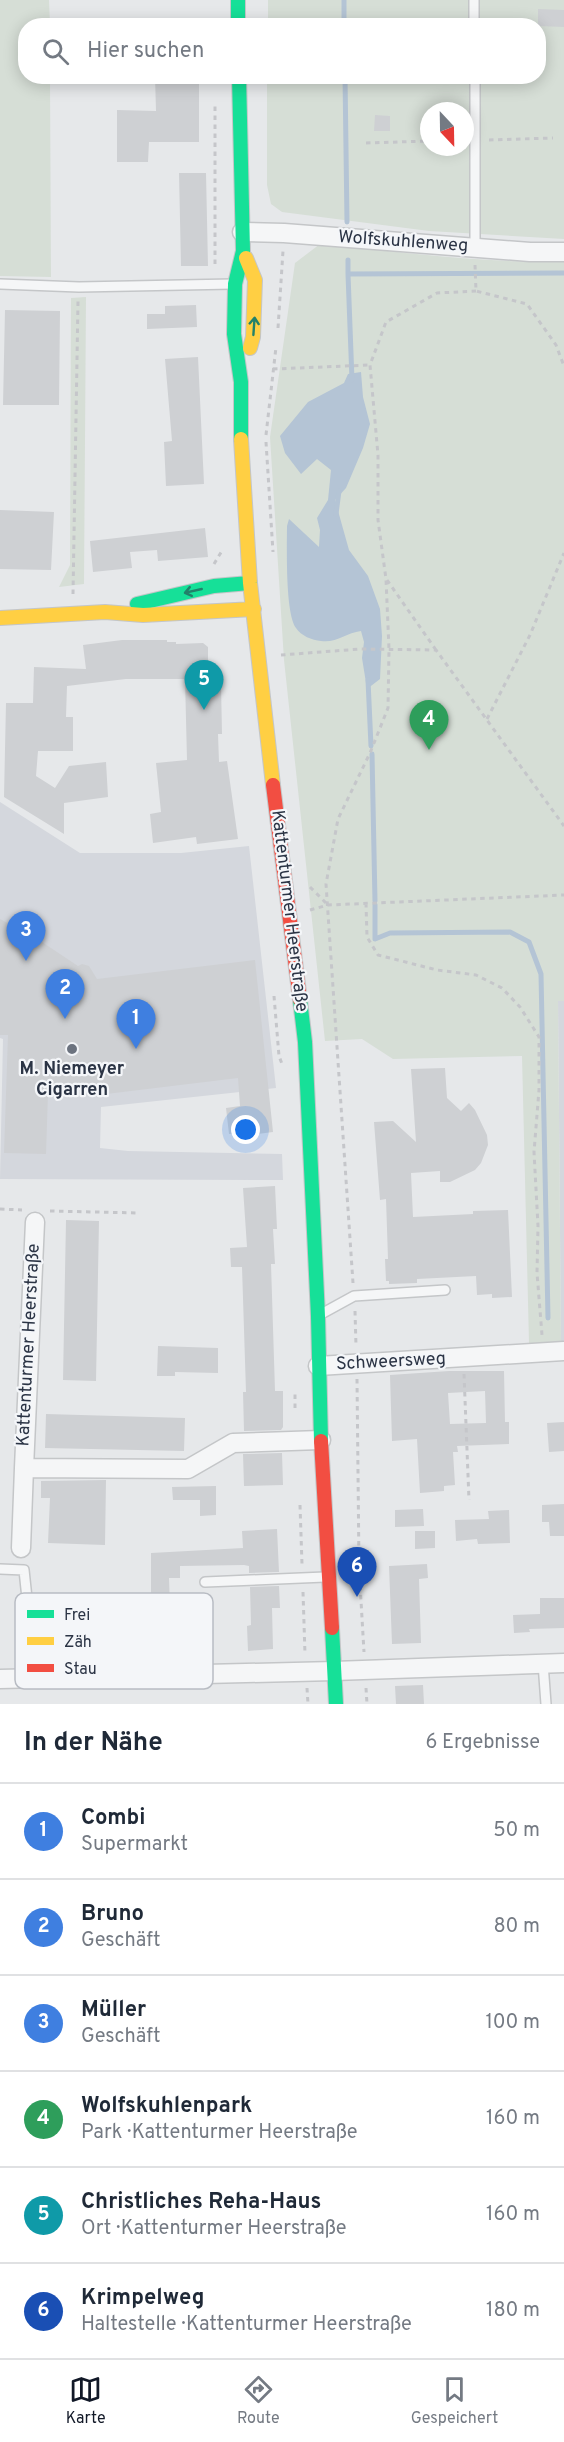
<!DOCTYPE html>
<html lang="de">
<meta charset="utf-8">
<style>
body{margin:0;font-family:Overpass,sans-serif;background:#f6f6f7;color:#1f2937}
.compass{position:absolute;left:420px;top:102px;width:54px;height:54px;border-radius:50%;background:#fff;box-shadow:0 3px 15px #0003;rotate:158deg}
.you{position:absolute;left:246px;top:1130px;width:21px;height:21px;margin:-15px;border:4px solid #fff;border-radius:50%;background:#1a73e8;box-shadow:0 0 0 9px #1a73e833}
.badge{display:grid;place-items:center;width:39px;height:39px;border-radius:50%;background:#111827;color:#fff;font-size:20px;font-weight:700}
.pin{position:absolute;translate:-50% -50px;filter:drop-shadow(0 2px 3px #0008)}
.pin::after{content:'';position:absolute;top:32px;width:21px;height:18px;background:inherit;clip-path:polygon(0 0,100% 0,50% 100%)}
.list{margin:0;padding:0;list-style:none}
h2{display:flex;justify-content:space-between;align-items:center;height:78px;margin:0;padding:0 24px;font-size:26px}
h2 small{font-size:20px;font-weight:400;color:#747a83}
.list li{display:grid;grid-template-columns:39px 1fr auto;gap:18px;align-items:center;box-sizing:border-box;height:96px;padding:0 24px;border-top:2px solid #e0e1e3}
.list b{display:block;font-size:22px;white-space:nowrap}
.list p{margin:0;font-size:20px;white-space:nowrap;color:#747a83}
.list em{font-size:20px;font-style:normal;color:#747a83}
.icon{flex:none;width:33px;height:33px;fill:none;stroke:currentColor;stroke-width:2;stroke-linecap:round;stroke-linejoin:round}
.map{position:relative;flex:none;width:564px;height:1704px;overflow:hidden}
.search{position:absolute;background:#fff;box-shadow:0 3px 15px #0003;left:18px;right:18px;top:18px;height:66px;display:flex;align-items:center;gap:15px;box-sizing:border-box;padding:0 21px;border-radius:24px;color:#747a83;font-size:22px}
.sheet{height:654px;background:#fff}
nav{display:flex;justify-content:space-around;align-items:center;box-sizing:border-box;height:84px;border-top:2px solid #e0e1e3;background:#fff;font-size:16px;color:#747a83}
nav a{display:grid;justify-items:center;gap:3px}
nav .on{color:#111827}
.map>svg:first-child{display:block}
</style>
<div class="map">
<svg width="564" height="1704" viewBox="0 0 564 1704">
<rect width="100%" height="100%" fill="#e6e8ea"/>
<path fill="#d4d7dd" d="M0,802L80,853H181L249,846L276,1088L101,1107L100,1148L128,1151L282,1154L283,1180L0,1179L3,1039L0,1038Z
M558,1000L564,1001V1345H561Z"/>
<path fill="#d6ded6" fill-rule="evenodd" d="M0,0H49L50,25L26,26V76L50,77L51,277L0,276Z
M268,0H564V239L429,231L282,212L271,204L267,185V77L538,76V26L268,25ZM429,111H465V147H429Z
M320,244C401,252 482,263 564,262V1001H558L561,1345L529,1343L522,1056L393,1059L362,1039L325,1041L284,660L270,437L295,263Z
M86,297L84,584L59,587L70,565L71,298Z"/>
<path fill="#b4c4d5" d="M361,372L363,397L370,424L363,448L346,488L335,500L349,550L368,576L380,609L382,636L380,679L367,689L362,658L364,642L361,631C346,633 337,643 321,641C312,640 301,636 296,628C285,613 287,546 287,526L289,519L319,547L320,530L317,518L328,500L331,470L317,459L301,474L285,453L280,436L308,402L344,383L348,374Z"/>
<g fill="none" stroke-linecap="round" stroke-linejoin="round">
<path stroke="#b4c4d5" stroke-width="5" d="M344,0V26
M345,76L347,222
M348,260V274
M352,380L348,274L564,273
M336,514L339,491
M368,680L371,746
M372,754L375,901
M375,905V939L390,933L510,932L529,942L541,974L548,1318"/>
</g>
<path fill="#ced0d3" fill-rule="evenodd" d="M538,9L564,10V27L538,26Z
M155,76H199V142H149L148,162H117V110L156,111Z
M375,115L390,116V131H374Z
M179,173H206L208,266H181Z
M196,305L197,327L147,329V314H165V306Z
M5,310L60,311L59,405H3Z
M198,357L204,484L166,486L164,442L172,441L165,359Z
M0,510L54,512L51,570L0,569Z
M205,528L208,557L158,561L157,550L130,552L132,568L93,572L90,541Z
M122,640H167V642H176V644L203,643L208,647V685L221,684L222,734H218L219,762L227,761L238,839L197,844L196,837L153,843L150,814L161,812L156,763L187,760L185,679H126L67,686L66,717H73V751H38L36,776L55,788L69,766L106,762L108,797L64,803V834L4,797L6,703H33L34,667L86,669L83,645Z
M0,919L36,938L78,966L82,964L89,966L97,979L255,960L273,1132L244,1136L243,1133L229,1134L226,1108L240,1106L238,1078L98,1095L48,1093L46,1154L4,1153L8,1035H0Z
M445,1068L447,1098L461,1111L469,1103L475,1110L487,1135L488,1145L481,1163L475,1170L450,1182H440V1171L411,1173L413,1217L473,1214V1211L508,1210L512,1297L492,1298V1294L477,1295L476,1276L417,1279V1283L389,1284V1281H386L385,1259H388L386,1199L380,1200L374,1122L393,1121L416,1142L411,1069Z
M275,1186L277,1229H273L275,1264H271L275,1391H283V1427L281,1430L244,1431L243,1392H246L242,1267H231L230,1248L247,1247L243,1188Z
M66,1220L99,1221L96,1381L63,1380Z
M158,1346L218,1348V1373L175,1372V1376H157Z
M449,1371H504L505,1422H509V1444L457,1446L458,1452H453L455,1485L444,1486V1491L420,1493L417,1439L392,1441L390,1375ZM485,1391L486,1423L450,1424L448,1393Z
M46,1414L185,1418L184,1451L45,1448Z
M564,1422V1451L549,1452L547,1423Z
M282,1453L283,1485L244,1486L243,1454Z
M106,1480L105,1545L48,1543L50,1498H41V1481Z
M216,1486V1515L200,1516V1500H173L172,1487Z
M564,1504V1536H550L549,1522H542V1505Z
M423,1509L424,1526L395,1527V1510Z
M509,1510L510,1543L478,1544L477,1539L456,1541L455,1520L489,1519L488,1511Z
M277,1529L279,1572L249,1573V1566L244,1565L180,1566V1578H169L170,1607L209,1605L210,1622L192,1623L194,1651L164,1652L163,1624L151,1625V1553L243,1548L242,1531Z
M415,1531H435V1548L415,1549Z
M427,1564L428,1578L419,1579L421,1643L392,1644L389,1566Z
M279,1586L280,1608H272L273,1649L248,1651L247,1626L251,1625L250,1587Z
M540,1598H564V1628L529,1629L530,1632L514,1633L513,1615L540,1614Z
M423,1685L424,1704H396L395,1686Z"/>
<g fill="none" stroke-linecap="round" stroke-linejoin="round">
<g stroke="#c4c6c8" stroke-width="12">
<path id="lane" d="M474,0V26
M475,76V248
M0,284L79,287L233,284
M323,1313L354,1296L445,1290
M0,1569L24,1570L29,1617L23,1678
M205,1582L325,1577
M543,1663L546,1704"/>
</g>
<g stroke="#c4c6c8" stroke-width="21">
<path id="street" d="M242,232L284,233L530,252H564
M35,1222L24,1468L188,1469L233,1443L321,1440
M318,1366L564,1351
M21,1548L24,1468
M0,1679L334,1671L564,1663"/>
</g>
<g stroke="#c4c6c8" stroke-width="16">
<path id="fast" d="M238,0V26
M239,76L243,251L235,284L234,334L241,382V439
M137,604L214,586L250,583
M300,1000L305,1042L318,1316L321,1441
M332,1628L336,1704"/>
</g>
<g stroke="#c4c6c8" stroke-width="16">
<path id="slow" d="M246,258L255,280L253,337L250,348
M241,439L250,583L273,785
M0,618L105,612L143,615L254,609"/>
</g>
<g stroke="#c4c6c8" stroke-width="16">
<path id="jam" d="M273,785L300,1000
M321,1441L332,1628"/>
</g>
<path stroke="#c5c6ca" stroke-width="3" stroke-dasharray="4.5 4.5" stroke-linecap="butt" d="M489,140L553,138
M366,143L429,141
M215,264V105
M475,265L476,291L527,304L556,345L564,366
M278,328L283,251
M273,369L370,365
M266,435L276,347
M266,442L273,552
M214,564L223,549
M387,580L436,650
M73,594L78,301
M281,655L360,649L436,650L564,826
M487,719L530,635L564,553
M310,887L326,903
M366,903L367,937L378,955L437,970L476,975L502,988L520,1007L539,1037V1090L534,1152L538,1226L537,1273L542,1335
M310,910L328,905L564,895
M274,996L279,1056L282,1064
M0,1209L22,1210
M50,1211L139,1213
M353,1283L326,884L338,819L370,753L388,708L389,649L386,579L378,520V455L370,365L386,322L437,293L476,291
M355,1311L356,1346
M464,1374L469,1500
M357,1379L359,1567L364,1652
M295,1408V1394
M300,1505L302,1564
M303,1592L305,1654
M307,1688L308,1704
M366,1688L367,1704"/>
<use href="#lane" stroke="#f5f6f7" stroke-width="9"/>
<use href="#street" stroke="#f5f6f7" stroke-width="18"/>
<use href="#fast" stroke="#16e098" stroke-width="14"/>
<use href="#slow" stroke="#ffcf43" stroke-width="14"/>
<use href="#jam" stroke="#f24e42" stroke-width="14"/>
</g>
<defs><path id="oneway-shaft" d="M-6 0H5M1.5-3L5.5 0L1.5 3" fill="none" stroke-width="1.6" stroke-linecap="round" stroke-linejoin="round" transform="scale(1.5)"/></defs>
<g stroke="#22816a">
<use href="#oneway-shaft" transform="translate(254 326) rotate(-86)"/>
<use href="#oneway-shaft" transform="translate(193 591) rotate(167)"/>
</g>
<circle fill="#6c737f" stroke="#f4f6f9" stroke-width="2" cx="72" cy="1049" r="6"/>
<g text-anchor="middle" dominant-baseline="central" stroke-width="4.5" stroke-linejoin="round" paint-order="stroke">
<g font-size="18" fill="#2b3445" stroke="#f4f6f9">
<text transform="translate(403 242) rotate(4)">Wolfskuhlenweg</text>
<text transform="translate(289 911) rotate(83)">Kattenturmer Heerstraße</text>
<text transform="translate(29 1345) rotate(-87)">Kattenturmer Heerstraße</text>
<text transform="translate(391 1362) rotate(-3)">Schweersweg</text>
</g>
<g font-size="18" font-weight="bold" fill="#2b3445" stroke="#f4f6f9">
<text x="72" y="1069">M. Niemeyer<tspan x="72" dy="21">Cigarren</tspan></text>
</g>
</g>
<rect x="15" y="1593" width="198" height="96" rx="9" fill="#f4f6f9" stroke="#b8bcc3" stroke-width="1.5"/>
<rect x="27" y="1610" width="27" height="8" fill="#16e098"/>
<rect x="27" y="1637" width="27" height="8" fill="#ffcf43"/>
<rect x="27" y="1664" width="27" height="8" fill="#f24e42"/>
<g font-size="16" fill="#2b3445">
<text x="64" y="1620">Frei</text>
<text x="64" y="1647">Zäh</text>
<text x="64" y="1674">Stau</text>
</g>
</svg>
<svg class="compass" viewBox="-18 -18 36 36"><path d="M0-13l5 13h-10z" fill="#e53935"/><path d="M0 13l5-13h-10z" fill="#747a83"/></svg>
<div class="you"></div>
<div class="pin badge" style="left:136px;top:1049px;background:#3f7fe0">1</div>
<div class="pin badge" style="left:65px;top:1019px;background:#3f7fe0">2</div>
<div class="pin badge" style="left:26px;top:961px;background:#3f7fe0">3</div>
<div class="pin badge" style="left:429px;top:750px;background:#2e9e5b">4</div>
<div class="pin badge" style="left:204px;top:710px;background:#0f9aa8">5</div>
<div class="pin badge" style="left:357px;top:1597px;background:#1a4fb4">6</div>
<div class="search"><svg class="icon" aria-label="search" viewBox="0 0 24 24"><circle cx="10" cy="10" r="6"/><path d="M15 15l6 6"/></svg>Hier suchen</div>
</div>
<section class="sheet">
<h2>In der Nähe<small>6 Ergebnisse</small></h2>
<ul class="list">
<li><span class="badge" style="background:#3f7fe0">1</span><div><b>Combi</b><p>Supermarkt</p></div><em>50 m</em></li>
<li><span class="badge" style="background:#3f7fe0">2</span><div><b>Bruno</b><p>Geschäft</p></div><em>80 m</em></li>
<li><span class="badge" style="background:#3f7fe0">3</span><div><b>Müller</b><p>Geschäft</p></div><em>100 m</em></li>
<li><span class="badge" style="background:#2e9e5b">4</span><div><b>Wolfskuhlenpark</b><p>Park · Kattenturmer Heerstraße</p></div><em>160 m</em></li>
<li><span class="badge" style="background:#0f9aa8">5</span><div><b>Christliches Reha-Haus</b><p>Ort · Kattenturmer Heerstraße</p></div><em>160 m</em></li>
<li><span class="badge" style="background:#1a4fb4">6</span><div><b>Krimpelweg</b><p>Haltestelle · Kattenturmer Heerstraße</p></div><em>180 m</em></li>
</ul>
</section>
<nav>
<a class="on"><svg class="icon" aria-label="map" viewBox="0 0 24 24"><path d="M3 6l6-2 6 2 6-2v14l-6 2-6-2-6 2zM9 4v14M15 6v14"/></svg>Karte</a>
<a><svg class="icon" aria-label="directions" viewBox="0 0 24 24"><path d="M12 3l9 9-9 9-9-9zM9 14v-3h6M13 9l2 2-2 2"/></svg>Route</a>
<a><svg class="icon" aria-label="saved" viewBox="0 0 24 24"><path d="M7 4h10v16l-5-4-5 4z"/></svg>Gespeichert</a>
</nav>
